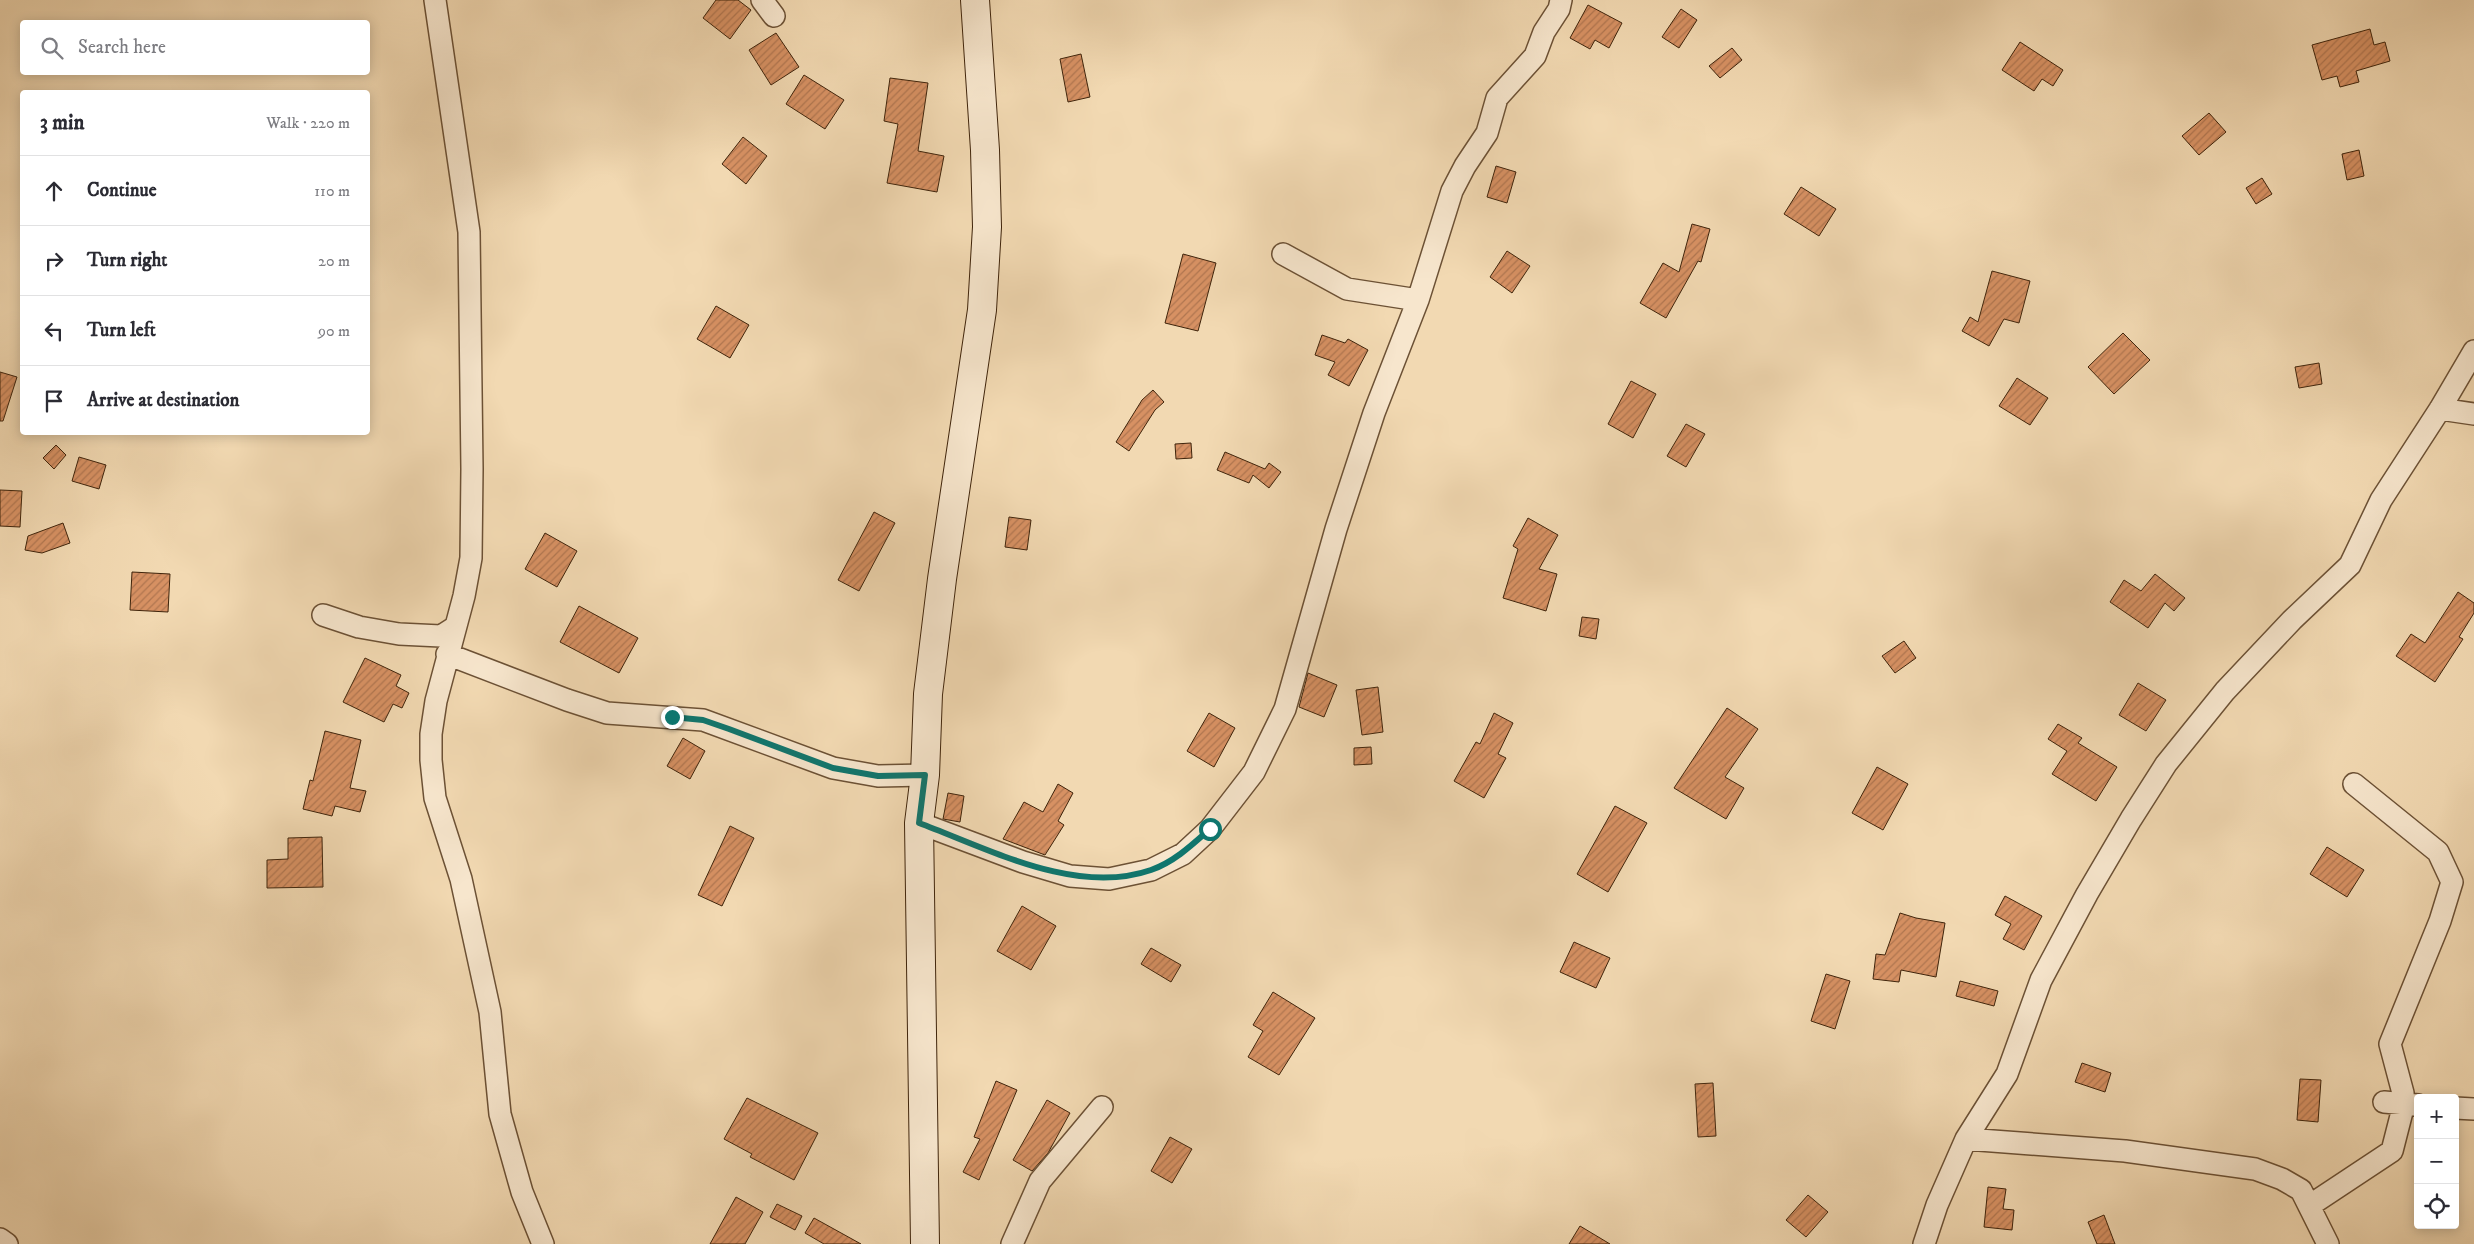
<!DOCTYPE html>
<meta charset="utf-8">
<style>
body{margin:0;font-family:"IM FELL DW Pica",serif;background:#f7f7f7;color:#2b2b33}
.controls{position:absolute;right:15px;bottom:15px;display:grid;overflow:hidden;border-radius:5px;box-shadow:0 2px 12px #0003}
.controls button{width:45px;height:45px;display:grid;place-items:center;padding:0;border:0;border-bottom:1px solid #e1e1e2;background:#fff;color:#2b2b33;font:25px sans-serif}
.stop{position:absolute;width:15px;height:15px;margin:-11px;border:4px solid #0f766e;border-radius:50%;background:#fff}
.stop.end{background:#0f766e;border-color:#fff;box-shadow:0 1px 5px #0008}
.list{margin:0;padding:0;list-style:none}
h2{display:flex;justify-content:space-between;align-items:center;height:65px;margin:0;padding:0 20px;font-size:21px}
h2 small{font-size:16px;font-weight:400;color:#7c7c81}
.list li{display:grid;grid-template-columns:32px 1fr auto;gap:15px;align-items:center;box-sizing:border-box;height:70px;padding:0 20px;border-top:1px solid #e1e1e2}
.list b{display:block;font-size:19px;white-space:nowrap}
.list em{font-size:16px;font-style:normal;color:#7c7c81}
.icon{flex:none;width:28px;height:28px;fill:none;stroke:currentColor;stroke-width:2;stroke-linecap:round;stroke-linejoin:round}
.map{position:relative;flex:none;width:2474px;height:1244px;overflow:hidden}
.search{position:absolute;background:#fff;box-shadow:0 2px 12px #0003;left:20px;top:20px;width:350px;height:55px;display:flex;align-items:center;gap:12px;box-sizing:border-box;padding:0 18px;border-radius:5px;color:#7c7c81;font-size:19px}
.panel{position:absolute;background:#fff;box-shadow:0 2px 12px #0003;left:20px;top:90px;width:350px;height:345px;border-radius:5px}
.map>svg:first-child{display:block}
</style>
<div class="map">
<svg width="2474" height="1244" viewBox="0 0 2474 1244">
<defs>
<pattern id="building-hatch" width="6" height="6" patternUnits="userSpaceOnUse" patternTransform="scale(1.25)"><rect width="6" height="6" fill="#d79163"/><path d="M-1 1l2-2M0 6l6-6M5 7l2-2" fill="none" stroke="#b07650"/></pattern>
</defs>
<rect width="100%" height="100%" fill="#f2d9b2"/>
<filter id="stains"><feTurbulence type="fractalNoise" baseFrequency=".004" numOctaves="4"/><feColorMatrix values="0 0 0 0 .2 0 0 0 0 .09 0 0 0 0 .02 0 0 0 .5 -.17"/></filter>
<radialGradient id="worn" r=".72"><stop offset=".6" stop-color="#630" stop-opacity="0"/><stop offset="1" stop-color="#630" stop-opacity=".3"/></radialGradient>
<path fill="url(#building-hatch)" stroke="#3f240b" d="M716,0H738L751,10L730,39L703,18Z
M1588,5L1622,23L1609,48L1595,40L1590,49L1570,38Z
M1681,9L1697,20L1679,48L1662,37Z
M2370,29L2374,45L2385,42L2390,61L2356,71L2359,82L2340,87L2337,76L2322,80L2312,45Z
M776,33L799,67L771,85L749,50Z
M2020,42L2063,70L2053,86L2042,79L2034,91L2002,70Z
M1732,48L1742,60L1720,78L1709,66Z
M1081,54L1090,97L1068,102L1060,59Z
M804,75L844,100L825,129L786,104Z
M890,78L928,83L918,151L944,156L937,192L887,183L898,124L884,121Z
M2209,113L2226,132L2199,155L2182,136Z
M743,137L767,156L746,184L722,164Z
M2359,150L2364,176L2347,180L2342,154Z
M1496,166L1516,172L1507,203L1487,197Z
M2262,178L2272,194L2256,204L2246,188Z
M1801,187L1836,209L1819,236L1784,214Z
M1692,224L1710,229L1701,262L1698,261L1666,318L1640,303L1663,263L1679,272Z
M1507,251L1530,266L1512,293L1490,277Z
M1183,254L1216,263L1198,331L1165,323Z
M1992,271L2030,281L2019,323L2004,319L1989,346L1962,331L1970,317L1978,322Z
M716,306L749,325L730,358L697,339Z
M2123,333L2150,360L2114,394L2088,367Z
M1322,335L1345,343L1348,339L1368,350L1349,386L1328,375L1335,362L1315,355Z
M2319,363L2322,384L2299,388L2295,367Z
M0,372L17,377L3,421H0Z
M2017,378L2048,398L2030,425L1999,406Z
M1631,381L1656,394L1633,438L1608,424Z
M1153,390L1164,402L1155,410L1129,451L1116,442L1142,400Z
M1686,424L1705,434L1686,467L1667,456Z
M1191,443L1192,458L1176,459L1175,444Z
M56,445L66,455L54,469L43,458Z
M1225,452L1265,469L1269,463L1281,472L1269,488L1253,475L1249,483L1217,470Z
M79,457L106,465L99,489L72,481Z
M0,490L22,491L20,527L0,526Z
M874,512L895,523L859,591L838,580Z
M1009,517L1031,520L1027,550L1005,547Z
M1528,518L1558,535L1539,569L1557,574L1546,611L1503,598L1518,549L1513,546Z
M63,523L70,543L42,553L25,550L28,536Z
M545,533L577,551L557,587L525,569Z
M132,572L170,574L168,612L130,610Z
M2155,574L2185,598L2174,611L2165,603L2148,628L2110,602L2124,580L2141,591Z
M2458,592L2474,603V613L2459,637L2463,639L2435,682L2396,656L2411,634L2425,643Z
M579,606L638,638L619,673L560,642Z
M1582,617L1599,619L1596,639L1579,636Z
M1904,641L1916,658L1895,673L1882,656Z
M365,658L401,675L396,686L409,693L402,708L393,704L384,722L343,702Z
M1308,673L1337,685L1324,717L1299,707Z
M2138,683L2166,700L2146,731L2119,715Z
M1378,687L1383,732L1362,735L1356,690Z
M1727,708L1758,729L1725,777L1744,788L1726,819L1674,788Z
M1209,713L1235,728L1214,767L1187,751Z
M1494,713L1513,723L1498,754L1506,758L1484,798L1454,781L1476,742L1480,744Z
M2058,724L2082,738L2078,743L2117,767L2096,801L2052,774L2067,751L2048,739Z
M325,731L361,740L350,788L366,791L360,812L335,806L332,816L303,809L310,780L313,781Z
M683,738L705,751L690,779L667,766Z
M1371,747L1372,764L1354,765V748Z
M1877,767L1908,784L1883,830L1852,813Z
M1058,784L1073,793L1058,821L1064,825L1045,855L1003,839L1024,802L1043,812Z
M948,793L964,796L960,822L943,819Z
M1615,806L1647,823L1608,892L1577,874Z
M730,826L754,838L722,906L698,895Z
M322,837L323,887L267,888V860L288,859V838Z
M2327,847L2364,870L2347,897L2310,874Z
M2005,896L2042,916L2024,950L2003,939L2011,924L1995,915Z
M1022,906L1056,926L1031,970L997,951Z
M1900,913L1916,918L1945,923L1936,977L1901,970L1899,982L1873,979L1876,954L1885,955Z
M1574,942L1610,958L1596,988L1560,972Z
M1151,948L1181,965L1171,982L1141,964Z
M1826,974L1850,981L1835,1029L1811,1021Z
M1960,981L1998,991L1994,1006L1956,996Z
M1273,992L1315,1018L1279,1075L1248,1057L1263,1031L1253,1025Z
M2082,1063L2111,1073L2105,1092L2075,1082Z
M2300,1079L2321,1080L2318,1122L2297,1120Z
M996,1081L1017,1090L979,1180L963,1172L980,1139L974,1137Z
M1713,1083L1716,1136L1698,1137L1695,1084Z
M747,1098L818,1133L794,1180L750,1157L752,1154L724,1139Z
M1047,1100L1070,1113L1048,1153L1032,1171L1013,1160Z
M1170,1137L1192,1149L1172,1183L1151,1171Z
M1988,1187L2006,1189L2003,1209L2014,1210L2012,1230L1984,1227Z
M1808,1195L1828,1212L1806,1237L1786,1220Z
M736,1197L763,1212L745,1244H710Z
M777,1204L802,1216L795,1230L770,1217Z
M2104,1215L2115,1244H2097L2088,1222Z
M814,1218L861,1244H824L805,1233Z
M1580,1226L1610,1244H1569Z"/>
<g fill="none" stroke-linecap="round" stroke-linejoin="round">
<g stroke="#6c5135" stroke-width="24">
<path id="minor" d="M435,0L469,232L472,469L471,558L464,596L436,701L431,734V760L435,798L461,879L490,1012L500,1114L522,1192L543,1244
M762,0L774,16
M1283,254L1347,289L1418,300
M2440,409L2474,414
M323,615L359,627L399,634L441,636L455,627
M447,654L567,700L607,713L703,720L833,768L878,776L925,775
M919,823L1023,862L1070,876L1109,879L1151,870L1183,854L1210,829L1254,772L1285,709L1336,529L1374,413L1418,300L1452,191L1465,166L1487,133L1497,98L1535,56L1544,32L1559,9L1561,0
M2384,1102L2418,1105
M2455,1108L2474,1109
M1966,1139L2125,1151L2255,1169L2282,1179L2301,1190L2328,1244
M2309,1206L2392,1151L2404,1104L2403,1093L2390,1044L2440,921L2452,882L2438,852L2354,784
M0,1239L7,1244
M1012,1244L1040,1181L1102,1107
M1924,1244L1937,1205L1966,1139L2007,1074L2041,980L2087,894L2131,819L2166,764L2225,691L2292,620L2350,565L2381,500L2440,409L2474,351"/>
</g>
<g stroke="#3f240b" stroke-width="30">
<path id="secondary" d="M925,1244L919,823L925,775L928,694L942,579L982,310L987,227L985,150L975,0"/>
</g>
<use href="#minor" stroke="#f7e6cd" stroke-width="21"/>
<use href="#secondary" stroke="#f7e6cd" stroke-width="28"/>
</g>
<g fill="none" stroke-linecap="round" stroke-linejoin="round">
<path stroke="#0f766e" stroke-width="6" d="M672,717L703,720L729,729L833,768L878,776L925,775L919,823C989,849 1076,896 1151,870C1174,862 1192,845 1210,829"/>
</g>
<rect width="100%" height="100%" filter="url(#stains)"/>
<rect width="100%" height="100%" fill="url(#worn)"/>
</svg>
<div class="controls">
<button>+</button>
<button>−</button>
<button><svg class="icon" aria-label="locate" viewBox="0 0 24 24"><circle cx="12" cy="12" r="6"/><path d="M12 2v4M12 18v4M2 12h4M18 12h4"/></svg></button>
</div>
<div class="stop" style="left:1210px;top:829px"></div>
<div class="stop end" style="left:672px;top:717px"></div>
<div class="search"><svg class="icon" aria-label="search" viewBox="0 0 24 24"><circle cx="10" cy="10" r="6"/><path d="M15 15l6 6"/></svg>Search here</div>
<section class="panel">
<h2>3 min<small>Walk · 220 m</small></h2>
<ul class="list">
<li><svg class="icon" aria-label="ahead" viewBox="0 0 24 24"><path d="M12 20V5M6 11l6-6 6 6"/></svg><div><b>Continue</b></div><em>110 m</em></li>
<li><svg class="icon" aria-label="right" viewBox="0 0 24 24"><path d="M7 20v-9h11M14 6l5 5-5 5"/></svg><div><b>Turn right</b></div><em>20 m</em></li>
<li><svg class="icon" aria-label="left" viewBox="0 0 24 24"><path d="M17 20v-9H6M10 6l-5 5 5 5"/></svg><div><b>Turn left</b></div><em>90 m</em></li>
<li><svg class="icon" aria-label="arrive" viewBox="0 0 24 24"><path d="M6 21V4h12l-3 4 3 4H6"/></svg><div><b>Arrive at destination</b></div></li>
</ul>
</section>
</div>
